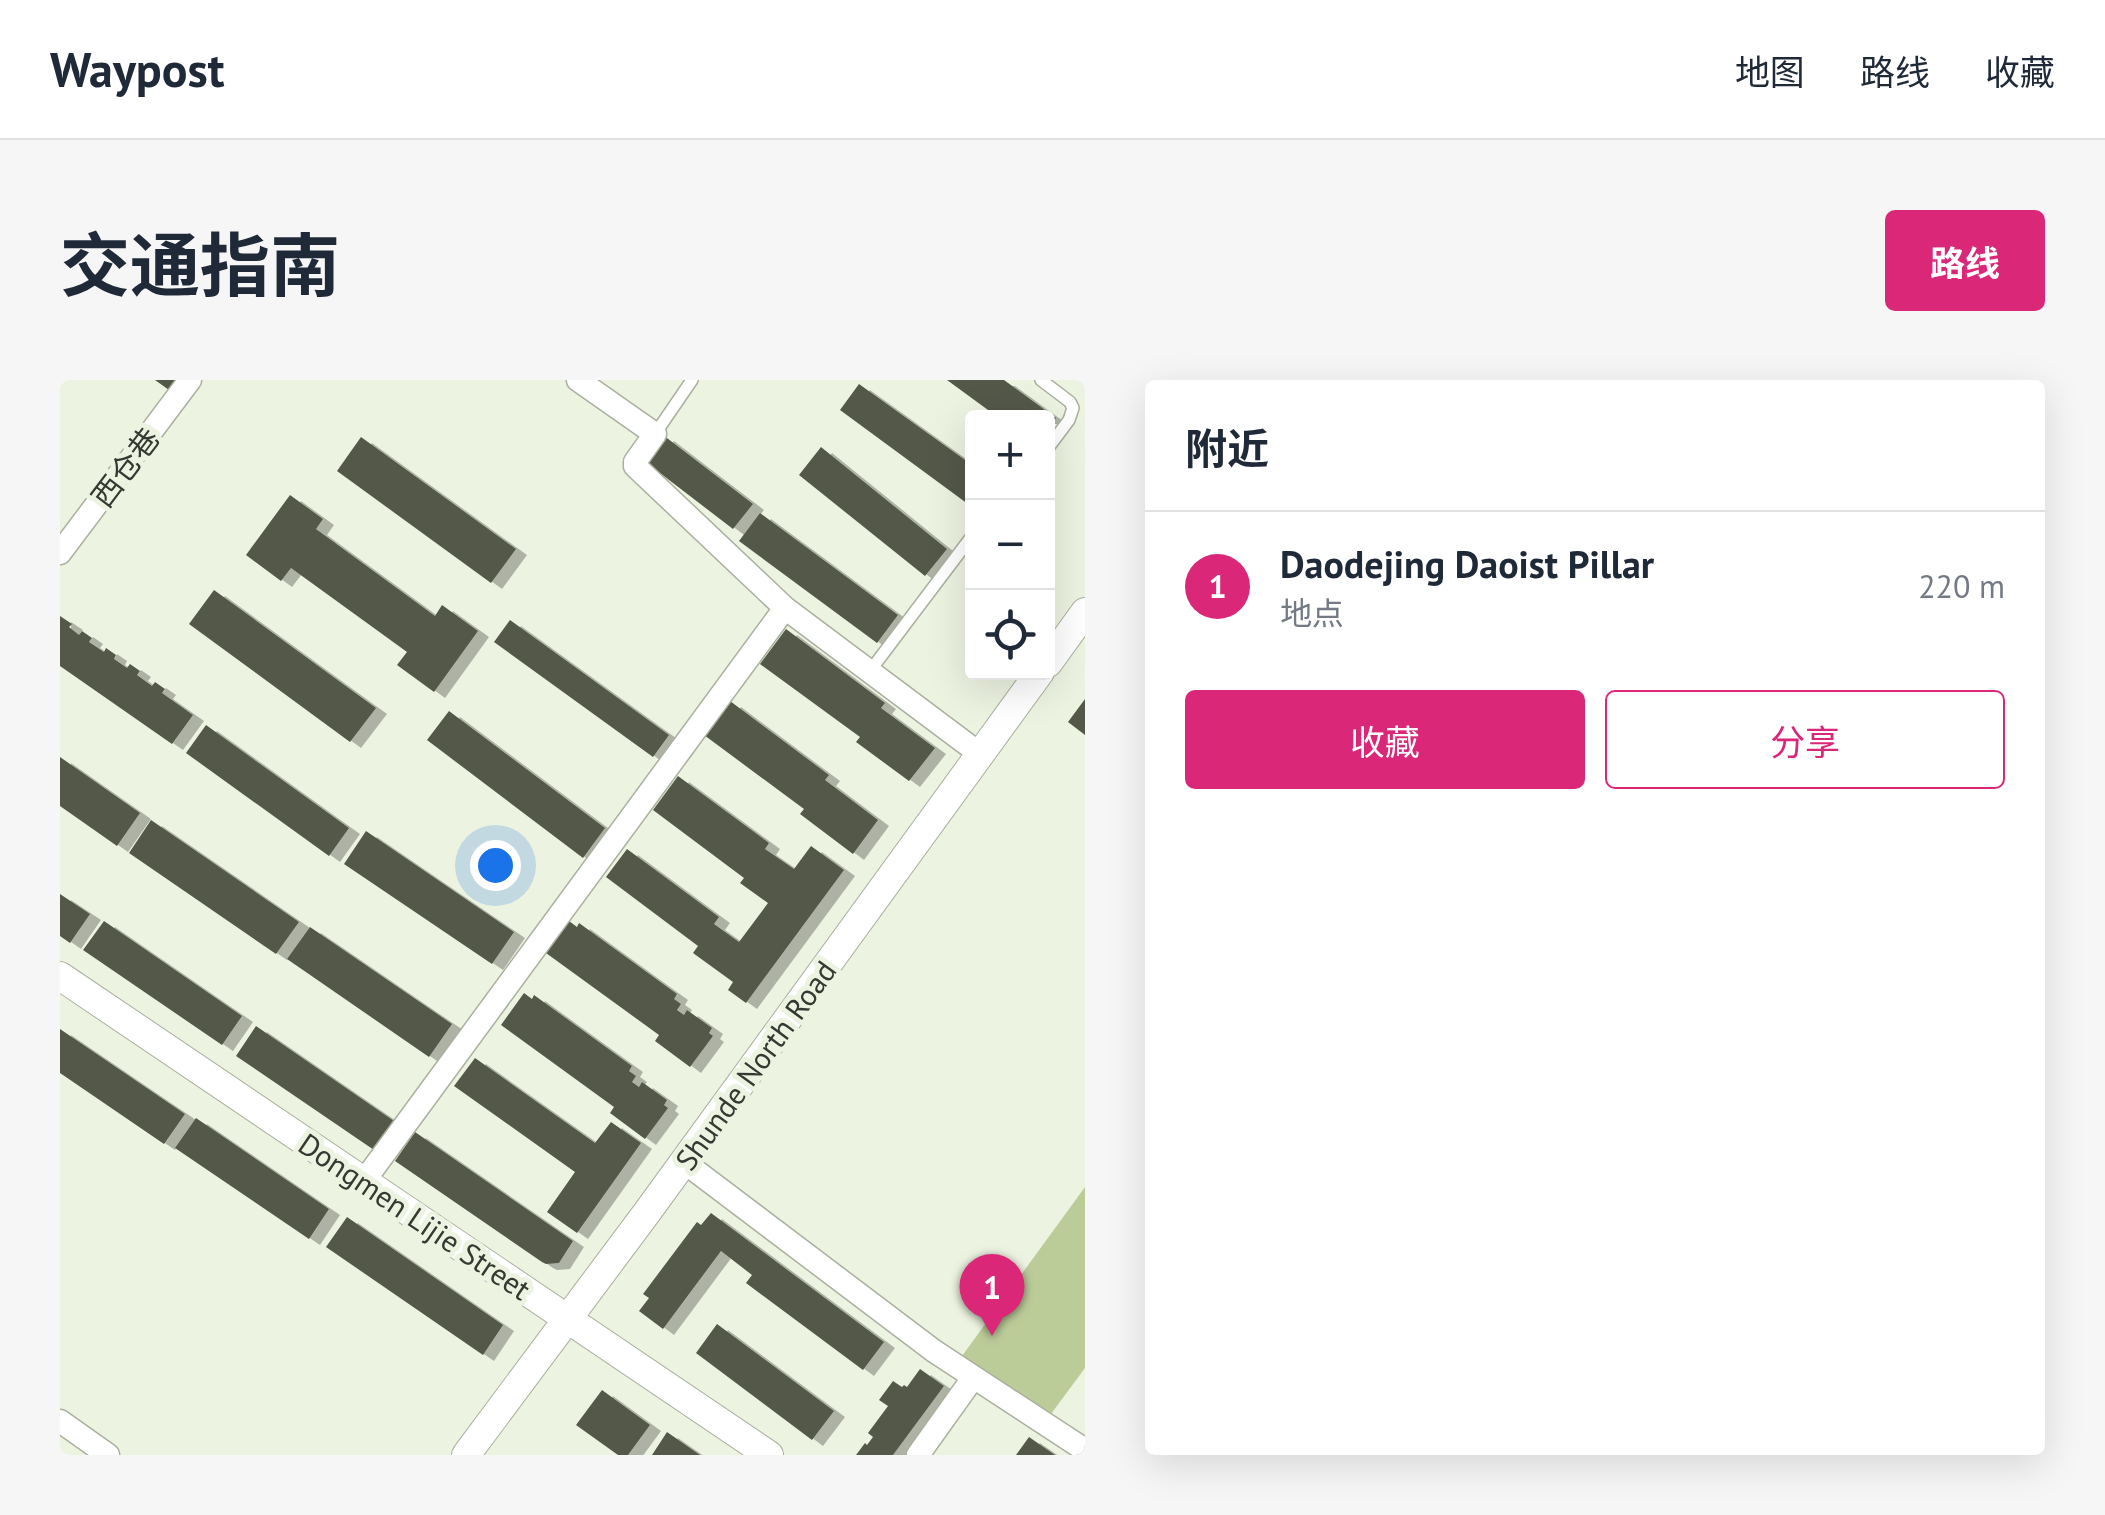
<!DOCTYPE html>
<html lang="zh">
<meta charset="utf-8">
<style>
body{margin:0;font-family:"PT Sans","Noto Sans SC",sans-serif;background:#f6f6f7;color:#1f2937}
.controls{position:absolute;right:30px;top:30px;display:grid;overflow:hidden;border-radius:10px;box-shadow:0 10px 40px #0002}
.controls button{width:90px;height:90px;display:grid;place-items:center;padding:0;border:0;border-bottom:2px solid #e0e1e3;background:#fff;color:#1f2937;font:50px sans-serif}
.you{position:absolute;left:435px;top:485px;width:35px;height:35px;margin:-25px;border:8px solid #fff;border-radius:50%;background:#1a73e8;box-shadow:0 0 0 15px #1a73e833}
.badge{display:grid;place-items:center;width:65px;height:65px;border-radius:50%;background:#db2777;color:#fff;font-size:32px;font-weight:700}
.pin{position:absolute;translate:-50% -82px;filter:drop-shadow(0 2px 5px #0008)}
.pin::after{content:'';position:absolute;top:52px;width:35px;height:30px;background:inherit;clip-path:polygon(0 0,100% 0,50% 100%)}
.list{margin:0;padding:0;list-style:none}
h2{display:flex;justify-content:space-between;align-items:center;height:130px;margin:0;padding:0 40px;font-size:42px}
h2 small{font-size:32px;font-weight:400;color:#747a83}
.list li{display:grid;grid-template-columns:65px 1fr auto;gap:30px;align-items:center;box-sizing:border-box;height:150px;padding:0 40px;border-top:2px solid #e0e1e3}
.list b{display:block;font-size:38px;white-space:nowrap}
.list p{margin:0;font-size:32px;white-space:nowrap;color:#747a83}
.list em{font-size:32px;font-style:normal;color:#747a83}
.actions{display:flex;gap:20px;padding:30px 40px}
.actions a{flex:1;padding:22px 0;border:2px solid #db2777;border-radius:10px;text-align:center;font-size:35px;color:#db2777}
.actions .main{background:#db2777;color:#fff}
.icon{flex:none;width:55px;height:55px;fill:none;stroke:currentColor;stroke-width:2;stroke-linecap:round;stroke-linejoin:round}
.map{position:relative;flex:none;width:1025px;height:1075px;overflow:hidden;border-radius:10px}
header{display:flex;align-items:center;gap:60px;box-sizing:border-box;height:140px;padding:0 50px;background:#fff;border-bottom:2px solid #e0e1e3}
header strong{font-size:48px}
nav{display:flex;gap:55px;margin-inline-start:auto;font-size:35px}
.intro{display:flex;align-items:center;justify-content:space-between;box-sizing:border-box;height:240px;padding:0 60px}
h1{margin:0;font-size:70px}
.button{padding:25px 45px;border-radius:10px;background:#db2777;color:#fff;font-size:35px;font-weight:700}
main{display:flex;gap:60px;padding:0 60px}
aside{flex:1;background:#fff;border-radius:10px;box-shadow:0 10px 40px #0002}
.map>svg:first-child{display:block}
</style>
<header>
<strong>Waypost</strong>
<nav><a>地图</a><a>路线</a><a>收藏</a></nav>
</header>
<div class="intro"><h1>交通指南</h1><a class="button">路线</a></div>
<main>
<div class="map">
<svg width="1025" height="1075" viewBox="0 0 1025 1075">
<defs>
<filter id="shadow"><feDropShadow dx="11" dy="6" stdDeviation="0" flood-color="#0004"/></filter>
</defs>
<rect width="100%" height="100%" fill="#edf3e1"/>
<path fill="#bccc99" d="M1025,807V988L988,1038L902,976Z"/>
<path fill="#535848" filter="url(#shadow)" d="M95,0H117L109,10Z
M887,0H944L996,38L988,50V38H939Z
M799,4L912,85V127L780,30Z
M603,55L693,124L673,149L583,80Z
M301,57L456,169L431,203L277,91Z
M761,67L887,169L865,196L739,95Z
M230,115L263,139L256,149L375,236L382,225L418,251L374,312L337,285L347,272L231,188L221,201L186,175Z
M700,133L838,235L817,263L679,161Z
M154,210L316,328L290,362L129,244Z
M0,236L12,244L9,247L19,255L22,251L32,258L29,262L44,272L46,268L56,275L54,279L67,288L70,284L80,291L77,295L92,306L95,302L105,309L102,313L133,335L112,364L0,286Z
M450,240L609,355L593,377L434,262Z
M726,249L825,323L821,328L875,368L849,401L796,362L800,357L700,284Z
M1025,319V355L1008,342Z
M670,321L769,395L765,400L818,440L793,474L740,434L744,429L644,355Z
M389,331L545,448L523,478L367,360Z
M146,345L289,448L269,476L126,373Z
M0,377L80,433L57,466L0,426Z
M618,396L709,463L705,469L734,489L751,466L784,490L686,623L668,610L673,602L633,573L638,566L546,497L567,469L659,537L654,544L679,562L708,523L680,503L684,498L593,430Z
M91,440L239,542L216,574L69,473Z
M306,451L454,552L432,584L284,484Z
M0,514L30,534L10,563L0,556Z
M44,541L182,636L162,665L23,570Z
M509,541L517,547L519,543L617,614L614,619L621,624L617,630L624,635L627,630L652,648L649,653L653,656L630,687L595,661L599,655L486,573Z
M250,547L392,644L369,677L227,579Z
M464,613L472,619L474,615L572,686L569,691L576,696L572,702L579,707L582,702L607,720L604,725L608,728L585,759L550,733L554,727L441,645Z
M196,646L334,741L314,770L176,676Z
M0,649L125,734L104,764L0,693Z
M415,678L535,763L551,742L581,763L517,853L487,832L515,792L394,706Z
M136,738L269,829L249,859L115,768Z
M355,752L513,861L499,883L486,884L482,882L335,781Z
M651,833L824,962L803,990L686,903L692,895L661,871L603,949L579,931L589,918L583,914L637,842L641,845Z
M287,837L443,945L423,975L266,867Z
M657,944L774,1031L752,1060L636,973Z
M860,989L884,1006L833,1075H796L805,1063L807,1065L813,1057L808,1053L828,1026L819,1020L833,1001L842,1007L844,1005L847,1007Z
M542,1010L590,1045L568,1075H558L516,1045Z
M607,1052L640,1075H592Z
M969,1057L995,1075H956Z"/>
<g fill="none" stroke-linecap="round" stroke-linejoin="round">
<g stroke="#aab09f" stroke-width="14">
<path id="service" d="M981,0L1010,22L1013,28L1009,40L988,68
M595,54L632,0
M810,291L912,156"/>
</g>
<g stroke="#aab09f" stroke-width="25">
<path id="minor" d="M518,0L595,54L575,82V86L725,228L920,374
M0,173L130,0
M624,782L874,971L1025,1070
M304,801L725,228
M0,1041L48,1075
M858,1075L913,998"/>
</g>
<g stroke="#aab09f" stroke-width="30">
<path id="tertiary" d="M988,283L1025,232
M0,596L709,1075
M406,1075L588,831L980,292"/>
</g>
<use href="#service" stroke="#fff" stroke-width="11"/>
<use href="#minor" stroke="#fff" stroke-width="22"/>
<use href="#tertiary" stroke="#fff" stroke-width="28"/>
</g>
<g text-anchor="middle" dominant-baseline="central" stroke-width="10" stroke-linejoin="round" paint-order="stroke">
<g font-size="30" fill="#363932" stroke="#edf3e1">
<text transform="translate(65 87) rotate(-53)">西仓巷</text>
<text transform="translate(695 685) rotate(-54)">Shunde North Road</text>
<text transform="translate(355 836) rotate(34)">Dongmen Lijie Street</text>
</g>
</g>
</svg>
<div class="controls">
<button>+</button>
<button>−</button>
<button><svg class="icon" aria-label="locate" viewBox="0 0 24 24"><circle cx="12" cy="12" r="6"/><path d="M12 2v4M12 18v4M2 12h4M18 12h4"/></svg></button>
</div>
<div class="you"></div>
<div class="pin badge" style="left:932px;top:956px">1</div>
</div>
<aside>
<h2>附近<small></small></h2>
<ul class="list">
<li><span class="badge">1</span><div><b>Daodejing Daoist Pillar</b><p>地点</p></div><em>220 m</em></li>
</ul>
<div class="actions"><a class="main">收藏</a><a>分享</a></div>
</aside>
</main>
